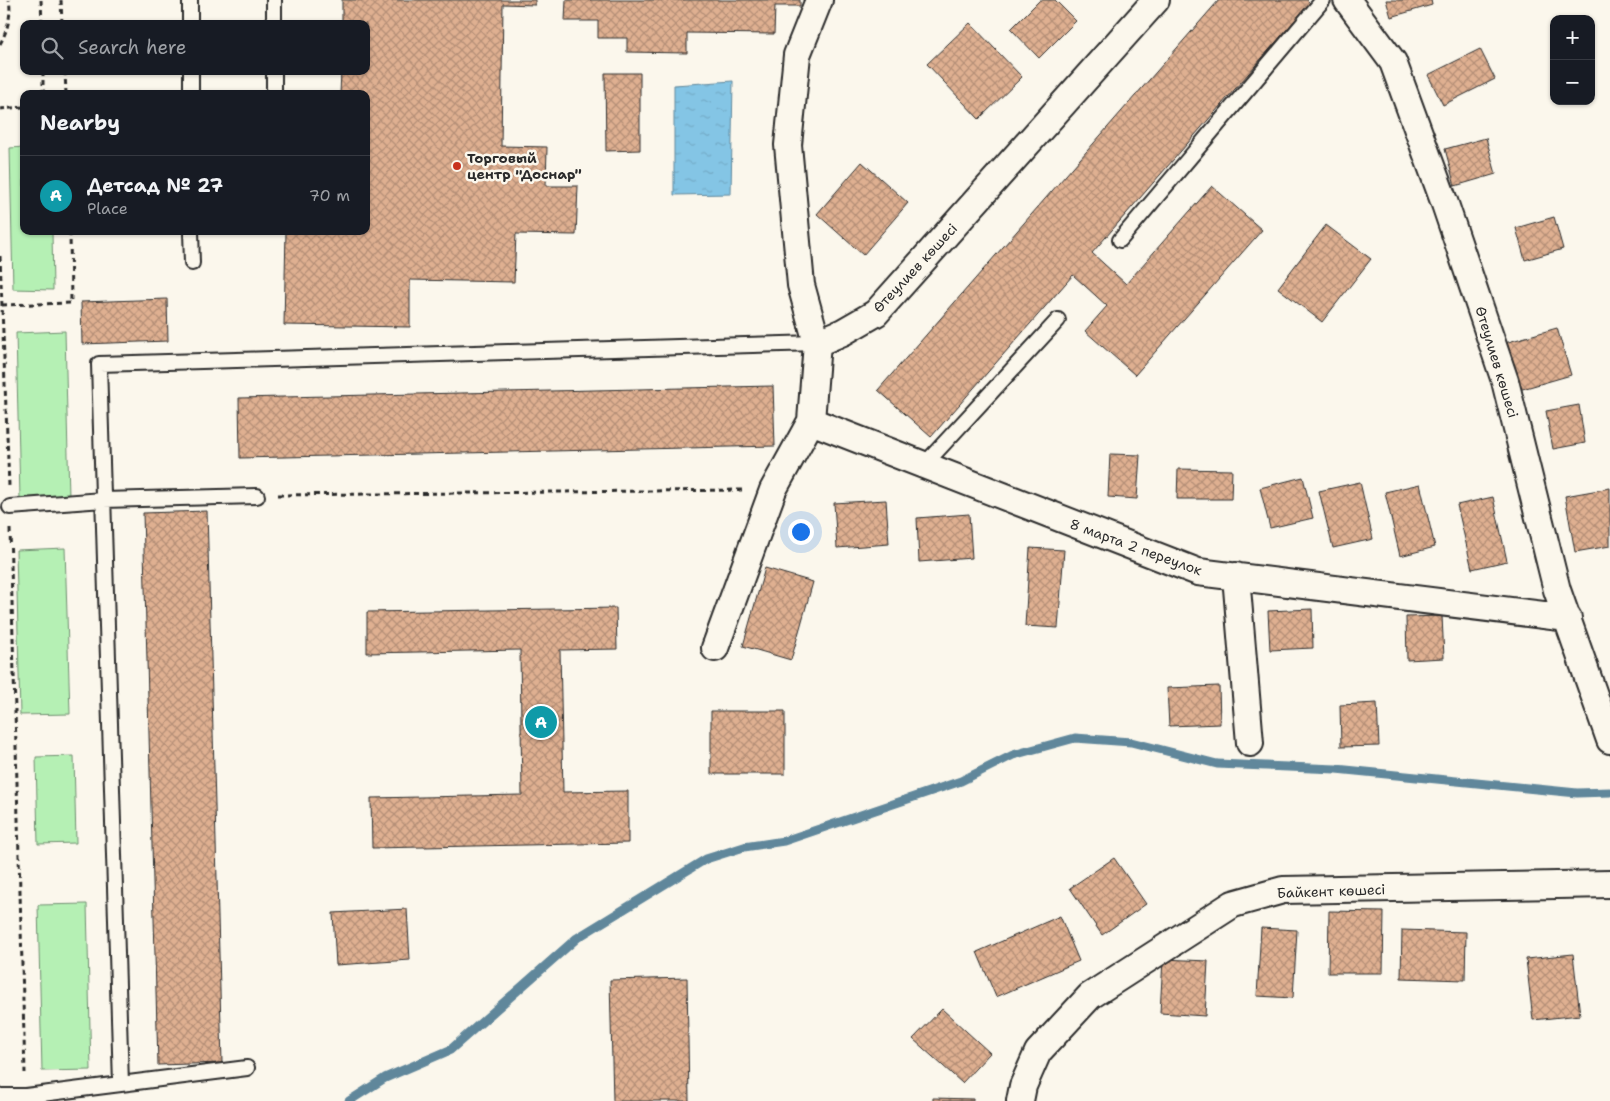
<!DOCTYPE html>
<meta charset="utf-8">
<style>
body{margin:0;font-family:"Shantell Sans",sans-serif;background:#20242c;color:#f1f3f6}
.controls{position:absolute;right:15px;top:15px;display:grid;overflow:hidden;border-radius:10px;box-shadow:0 1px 4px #0004}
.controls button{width:45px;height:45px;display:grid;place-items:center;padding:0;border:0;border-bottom:1px solid #363941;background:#171b24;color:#f1f3f6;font:25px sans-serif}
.you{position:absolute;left:800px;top:531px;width:18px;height:18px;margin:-12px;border:4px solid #fff;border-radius:50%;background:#1a73e8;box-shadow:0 0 0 8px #1a73e833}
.badge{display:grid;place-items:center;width:32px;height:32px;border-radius:50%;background:#db2777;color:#fff;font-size:16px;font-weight:700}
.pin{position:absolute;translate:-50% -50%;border:2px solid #fff;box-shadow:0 1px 5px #0006}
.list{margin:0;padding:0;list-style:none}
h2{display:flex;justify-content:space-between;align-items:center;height:65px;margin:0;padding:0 20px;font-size:21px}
h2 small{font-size:16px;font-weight:400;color:#9ea1a6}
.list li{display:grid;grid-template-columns:32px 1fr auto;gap:15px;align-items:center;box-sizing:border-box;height:80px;padding:0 20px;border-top:1px solid #363941}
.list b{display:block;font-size:19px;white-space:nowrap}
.list p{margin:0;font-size:16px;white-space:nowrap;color:#9ea1a6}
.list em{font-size:16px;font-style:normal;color:#9ea1a6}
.icon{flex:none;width:28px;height:28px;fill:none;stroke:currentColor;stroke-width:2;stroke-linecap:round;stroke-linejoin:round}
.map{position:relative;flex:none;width:1610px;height:1101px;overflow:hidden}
.search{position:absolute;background:#171b24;box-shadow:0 1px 4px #0004;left:20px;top:20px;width:350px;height:55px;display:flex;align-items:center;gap:12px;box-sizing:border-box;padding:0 18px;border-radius:10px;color:#9ea1a6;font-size:19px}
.panel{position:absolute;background:#171b24;box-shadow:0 1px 4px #0004;left:20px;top:90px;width:350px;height:145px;border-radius:10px}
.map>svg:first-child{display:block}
</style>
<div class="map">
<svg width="1610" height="1101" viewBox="0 0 1610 1101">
<defs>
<pattern id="water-ripples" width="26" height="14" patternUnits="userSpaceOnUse" patternTransform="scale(1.25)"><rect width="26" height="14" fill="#84c5e5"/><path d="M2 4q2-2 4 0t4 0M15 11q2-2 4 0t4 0" fill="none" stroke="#72a9c5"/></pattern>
<pattern id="building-cross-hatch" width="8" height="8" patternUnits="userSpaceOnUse" patternTransform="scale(1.25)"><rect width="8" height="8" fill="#dfb091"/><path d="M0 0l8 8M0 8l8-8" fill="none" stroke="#b58f77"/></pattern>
</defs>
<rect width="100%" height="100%" fill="#fbf7ec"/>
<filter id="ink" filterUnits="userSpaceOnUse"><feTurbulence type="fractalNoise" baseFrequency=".02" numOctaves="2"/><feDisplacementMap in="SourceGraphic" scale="10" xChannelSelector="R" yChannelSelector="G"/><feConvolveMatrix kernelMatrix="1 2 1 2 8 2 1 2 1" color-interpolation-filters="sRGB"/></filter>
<g filter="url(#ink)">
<path fill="#b5f0b4" stroke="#708e70" d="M24,147V231H52L53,290L13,289L10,148Z
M65,331L69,497L20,498L16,333Z
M65,548L70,714L20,715L16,550Z
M74,756L76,843L38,844L36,757Z
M87,904L91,1070L42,1071L38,905Z"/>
<path fill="url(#water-ripples)" stroke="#60879b" d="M733,81L731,194L674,195V85Z"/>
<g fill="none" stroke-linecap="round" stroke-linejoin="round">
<path stroke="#60879b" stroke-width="9" d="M349,1101L385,1078L450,1050L577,938L706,859L744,847L784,841L961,781L1013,755L1075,738L1131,742L1217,764L1336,769L1577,793L1610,792"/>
</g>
<path fill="url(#building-cross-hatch)" stroke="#2b2b2b" d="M342,0H535V5L503,4L501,146L547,147L546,186H578L576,235L516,234L514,282L410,280V327L284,325L286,231H366V94H340L341,71H366V24H342Z
M566,0H800V6H775L774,34L687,33V53L627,52V38H598V21H565Z
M1040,0H1055L1076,21L1039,58L1011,29Z
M1219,0H1307L1310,3L1092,253L1126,284L1212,186L1262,230L1135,375L1085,331L1107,306L1073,275L931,437L878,390Z
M1386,0H1431L1432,5L1391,17Z
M970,23L1022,77L979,119L927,64Z
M1480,49L1495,79L1443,105L1428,75Z
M605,73H640V150L606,151Z
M1486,138L1496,174L1455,186L1445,149Z
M862,162L908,203L863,255L817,214Z
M1554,217L1563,249L1525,260L1516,228Z
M1326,225L1371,259L1322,322L1278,288Z
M167,299L168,341L82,344L81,302Z
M1557,328L1571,375L1512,392L1498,345Z
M773,386L775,446L240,458L239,398Z
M1579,405L1585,443L1553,449L1546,411Z
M1110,454L1140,455L1137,499L1108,497Z
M1178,469L1232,470L1231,499H1177Z
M1303,477L1313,518L1270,528L1260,488Z
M1360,482L1373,539L1333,548L1319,491Z
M1420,484L1435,547L1400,556L1385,492Z
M1610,488V546L1575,552L1565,496Z
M1493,497L1507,561L1472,569L1457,505Z
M886,500L889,544L837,548L834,503Z
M207,511L222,1063L158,1065L143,513Z
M969,514L972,558L919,562L917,518Z
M1030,548L1064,550L1058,628L1025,626Z
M765,568L813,582L791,660L743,646Z
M616,608L617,649L560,650L563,792L628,791V843L372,848L371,798L522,795L520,650L367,653V612Z
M1312,609L1313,648L1270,650L1268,611Z
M1442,616L1444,658L1407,660L1406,617Z
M1219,686L1220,724L1169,726L1167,688Z
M1377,703L1379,746L1341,747L1340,705Z
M711,711H785V774H711Z
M1114,858L1146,904L1102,935L1070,888Z
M407,909L410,960L336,965L333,913Z
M1329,911L1384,912L1383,973H1328Z
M1060,916L1079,961L996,997L977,952Z
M1261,928L1297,930L1293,998L1257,996Z
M1402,930L1466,932L1465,980L1401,978Z
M1573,954L1580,1015L1533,1020L1526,959Z
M1163,959L1208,961L1205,1016L1160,1013Z
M687,978L689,1101H613L610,980Z
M942,1009L990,1053L962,1083L913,1039Z
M933,1098L973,1099V1101H933Z"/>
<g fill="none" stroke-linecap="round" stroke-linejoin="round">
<g stroke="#2b2b2b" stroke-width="18">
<path id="service" d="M190,0V24
M274,0V24
M191,71V94
M274,71V94
M191,231L192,263
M1120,240L1323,0
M924,465L1058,320
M10,507L103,500L257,496
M121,1084L99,364L817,343
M0,1096H26L247,1068"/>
</g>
<g stroke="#2b2b2b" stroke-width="30">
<path id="minor" d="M1347,0L1393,62L1445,204L1505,381L1557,590L1610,740
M817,343L801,285L788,145L797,55L819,0
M811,421L1198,572L1568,618
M1236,576L1250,743
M715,648L773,490L811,421L817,343L843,332L876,313L1156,0
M1020,1101L1023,1086L1038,1052L1090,996L1233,904L1283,890L1610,884"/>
</g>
<path stroke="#2b2b2b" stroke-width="3" stroke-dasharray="5 4" stroke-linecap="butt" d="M41,0L42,24
M61,0L62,24
M0,44C7,32 12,14 9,0
M43,71V94
M65,71L66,94
M0,109L24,107
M0,256L9,486
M2,305L71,303L70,231
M278,495L742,490
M10,529L25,1073"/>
<use href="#service" stroke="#fbf7ec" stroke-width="14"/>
<use href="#minor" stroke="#fbf7ec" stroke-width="26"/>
</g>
</g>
<circle fill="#c8321e" stroke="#fbf7ec" stroke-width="2" cx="457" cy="166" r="5"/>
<g text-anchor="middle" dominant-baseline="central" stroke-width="5" stroke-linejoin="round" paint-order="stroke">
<g font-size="14" font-weight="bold" fill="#2b2b2b" stroke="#fbf7ec" text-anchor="start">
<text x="467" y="158">Торговый<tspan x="467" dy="16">центр "Доснар"</tspan></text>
</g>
<g font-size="14" fill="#2b2b2b" stroke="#fbf7ec">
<text transform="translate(915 268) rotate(-47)">Өтеулиев көшесі</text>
<text transform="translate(1497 362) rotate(73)">Өтеулиев көшесі</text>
<text transform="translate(1136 547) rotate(20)">8 марта 2 переулок</text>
<text transform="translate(1331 891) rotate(-2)">Байкент көшесі</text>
</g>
</g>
</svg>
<div class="controls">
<button>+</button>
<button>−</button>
</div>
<div class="you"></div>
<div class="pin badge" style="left:541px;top:722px;background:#0f9aa8">A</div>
<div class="search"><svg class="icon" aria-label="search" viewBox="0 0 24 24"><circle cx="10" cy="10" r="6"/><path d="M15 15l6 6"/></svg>Search here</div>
<section class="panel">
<h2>Nearby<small></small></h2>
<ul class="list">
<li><span class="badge" style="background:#0f9aa8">A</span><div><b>Детсад № 27</b><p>Place</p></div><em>70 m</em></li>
</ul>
</section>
</div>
